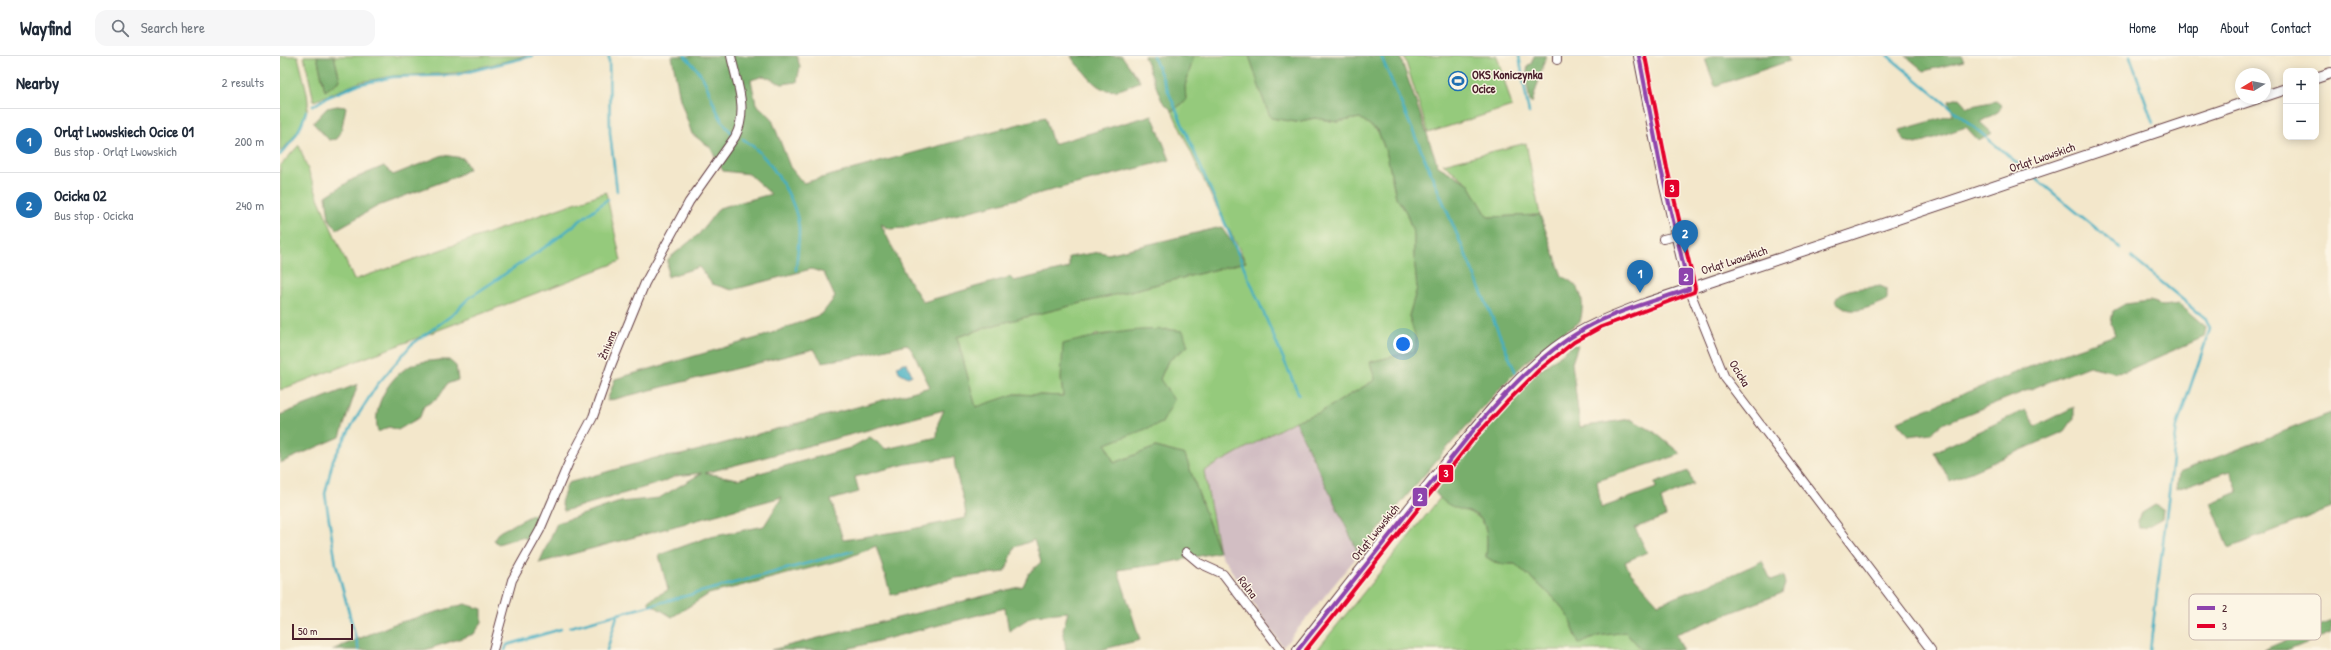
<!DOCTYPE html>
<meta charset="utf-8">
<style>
body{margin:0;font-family:"Patrick Hand",sans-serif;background:#f6f6f7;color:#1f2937}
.controls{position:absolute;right:12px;top:12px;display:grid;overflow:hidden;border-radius:8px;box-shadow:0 2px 10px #0003}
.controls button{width:36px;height:36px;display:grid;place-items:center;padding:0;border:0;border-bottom:1px solid #e0e1e3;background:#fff;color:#1f2937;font:20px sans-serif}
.compass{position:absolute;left:1955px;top:12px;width:36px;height:36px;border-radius:50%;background:#fff;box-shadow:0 2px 10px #0003;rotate:260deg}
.scale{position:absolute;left:12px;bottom:10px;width:61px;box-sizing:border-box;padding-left:4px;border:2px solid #4a1f2b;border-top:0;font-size:11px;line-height:14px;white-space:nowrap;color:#4a1f2b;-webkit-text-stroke:3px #fcf5e5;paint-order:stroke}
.you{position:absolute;left:1123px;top:288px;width:14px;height:14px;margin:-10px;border:3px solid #fff;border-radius:50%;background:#1a73e8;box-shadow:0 0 0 6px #1a73e833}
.badge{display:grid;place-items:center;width:26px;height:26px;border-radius:50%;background:#1f6fb2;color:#fff;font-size:13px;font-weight:700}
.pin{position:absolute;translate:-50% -33px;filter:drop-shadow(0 1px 2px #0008)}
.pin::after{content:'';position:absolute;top:21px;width:14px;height:12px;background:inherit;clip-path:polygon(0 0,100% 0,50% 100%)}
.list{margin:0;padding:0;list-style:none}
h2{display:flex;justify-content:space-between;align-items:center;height:52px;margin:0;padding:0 16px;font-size:17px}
h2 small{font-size:13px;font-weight:400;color:#747a83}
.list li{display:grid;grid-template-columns:26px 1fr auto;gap:12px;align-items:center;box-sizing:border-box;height:64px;padding:0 16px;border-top:1px solid #e0e1e3}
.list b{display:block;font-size:15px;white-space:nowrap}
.list p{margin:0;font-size:13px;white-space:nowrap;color:#747a83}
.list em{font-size:13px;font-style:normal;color:#747a83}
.icon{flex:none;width:22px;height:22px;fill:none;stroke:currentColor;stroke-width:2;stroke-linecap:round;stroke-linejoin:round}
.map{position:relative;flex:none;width:2051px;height:594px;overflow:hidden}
header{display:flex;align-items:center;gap:24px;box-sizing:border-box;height:56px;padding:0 20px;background:#fff;border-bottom:1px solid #e0e1e3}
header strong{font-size:19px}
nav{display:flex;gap:22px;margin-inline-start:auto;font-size:14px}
.search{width:280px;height:36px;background:#f6f6f7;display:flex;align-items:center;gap:10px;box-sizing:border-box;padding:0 14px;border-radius:12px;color:#747a83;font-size:15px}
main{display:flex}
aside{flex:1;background:#fff}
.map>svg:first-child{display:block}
</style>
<header>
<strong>Wayfind</strong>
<div class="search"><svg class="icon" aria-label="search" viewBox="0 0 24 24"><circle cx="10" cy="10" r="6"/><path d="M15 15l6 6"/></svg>Search here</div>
<nav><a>Home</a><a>Map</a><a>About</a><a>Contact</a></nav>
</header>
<main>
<aside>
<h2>Nearby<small>2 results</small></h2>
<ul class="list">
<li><span class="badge">1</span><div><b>Orląt Lwowskiech Ocice 01</b><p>Bus stop · Orląt Lwowskich</p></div><em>200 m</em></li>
<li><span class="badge">2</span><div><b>Ocicka 02</b><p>Bus stop · Ocicka</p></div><em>240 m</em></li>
</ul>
</aside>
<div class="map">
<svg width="2051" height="594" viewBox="0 0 2051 594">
<rect width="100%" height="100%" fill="#fcf5e5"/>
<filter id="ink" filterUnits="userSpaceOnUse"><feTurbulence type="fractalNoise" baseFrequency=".025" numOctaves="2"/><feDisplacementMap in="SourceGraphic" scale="8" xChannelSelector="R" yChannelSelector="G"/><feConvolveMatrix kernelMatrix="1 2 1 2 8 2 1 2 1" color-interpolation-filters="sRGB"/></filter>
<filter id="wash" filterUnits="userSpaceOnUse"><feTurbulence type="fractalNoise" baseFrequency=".012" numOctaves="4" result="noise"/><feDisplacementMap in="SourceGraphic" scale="16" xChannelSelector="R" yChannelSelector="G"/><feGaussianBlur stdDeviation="0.9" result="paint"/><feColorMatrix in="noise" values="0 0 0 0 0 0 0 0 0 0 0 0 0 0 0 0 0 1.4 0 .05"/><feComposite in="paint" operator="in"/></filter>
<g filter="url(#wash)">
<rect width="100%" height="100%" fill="#f3e7cb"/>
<path fill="#d2bec3" d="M1015,365L1079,498L1003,591L939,496L924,415Z"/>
<path fill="#95ca7c" stroke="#707454" d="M0,0H18C20,11 29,39 28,49C25,67 13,84 0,96Z
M24,0H37L45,35L60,24L54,0H247L176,17L113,20L80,26L34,45Z
M914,0H969C978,21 981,42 991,62L1016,66L1035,62L1057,66L1080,62L1098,75L1107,99L1116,141L1126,156L1134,179V200L1137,232L1129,260L1136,283L1135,295L1091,306L1095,324L1039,357L1015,365L924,415L939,496L905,399L876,391L834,407L826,388L882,366L880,323L888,305L908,290L890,273L815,279L781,322L783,340L735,338L696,352L677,281L718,268L966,206L932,142L892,55L906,45L905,30Z
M1124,0H1217L1232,50L1148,77Z
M1246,87L1260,159L1208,161L1188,127L1163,108Z
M19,89L39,144L74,224L326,136L341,205L0,334V110Z
M1160,442C1194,463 1211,451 1206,501L1218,508H1235L1274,542L1288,559L1299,588L1318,580L1346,576L1362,594H1037Z"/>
<path fill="#78ae6c" stroke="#61664c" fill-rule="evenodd" d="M37,0H54L60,24L45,35Z
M392,0H517L520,11L517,26L502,28L484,20L471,24L476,48L491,61L510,111L523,127L765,61L773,88L872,59L890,104L624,172L610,173L601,168L626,220L643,246L730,221L734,225L789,212V201L820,196L828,198L941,171L966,206L718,268L677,281L696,351L735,338L783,340L781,322L783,288C822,278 863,270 903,275L908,290L888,305L880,323L894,344L882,367L826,388L834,407L876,391L905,399L939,496L881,508L838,514L860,584L820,594H786L783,573L788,556L754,559L729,575L725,552L563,594H491L743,530L749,517L761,506L754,484L735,491L725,516L676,522L611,539L596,490L562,504L429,538L392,561L369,547V544L388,534L379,499L426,482L484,470L502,441L259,507L277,467L340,446L379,442L422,417L396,420L383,426L284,455L281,446L288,427L375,402L401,399L650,331L633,296L627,288L575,301L542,306L534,293L327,345L335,323L484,280L542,258L555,241L544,217L531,213L452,234L432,228L419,211L387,221L388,203L419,178L439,152L491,138L469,118L443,115L430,91L412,78L400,43ZM664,354L658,367L657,381L606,393L590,381L570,392L458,423L425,417ZM674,401C675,422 685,441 686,462L627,474L563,484L551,444L579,436L575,421L626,408Z
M791,0H842L860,25C835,38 823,40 805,17C800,11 794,7 791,0Z
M864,0H914L905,30L906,45L892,55L882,45Z
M969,0H1120L1158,110L1188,127L1208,161L1260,159L1282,220C1303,231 1305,244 1300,266C1253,294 1226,325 1191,365C1152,408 1116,453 1079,498L1015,365L1039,357L1095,324L1090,306L1135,295L1136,283L1129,260L1137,232L1134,200V179L1126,156L1116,141L1107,99L1098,75L1080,62L1057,66L1035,62L1016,66L991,62C981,42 977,21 969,0Z
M1254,0H1266L1252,47L1250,45L1246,23L1248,9L1251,8Z
M1432,0H1507L1509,5L1435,30L1425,3Z
M1626,0H1681L1684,5L1644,15Z
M1679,42L1687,51L1716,45L1722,50L1716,57L1700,66L1712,77L1699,85L1686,71L1636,88L1624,85L1620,74L1673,59L1669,45Z
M57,50L66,51L61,76L57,83L49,84L33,67L47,52Z
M163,99L183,102L189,113L175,121L98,150L57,173L49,163L46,140L73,123L104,110L113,119Z
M1600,230L1607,233V244C1600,248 1579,256 1571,254C1566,254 1561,249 1557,247L1556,243C1564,230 1587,233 1600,230Z
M1870,245L1883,250L1899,248L1926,271L1924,281L1846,315L1834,316L1809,310L1662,368L1651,377L1628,380L1618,365L1781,298L1835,279L1831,267L1833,255L1845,248Z
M1293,289H1298L1292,307L1300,371L1350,363L1373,375L1401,398L1317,425L1321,452L1376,432L1375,427L1408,415L1413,428L1381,443L1386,460L1355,472L1367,496L1345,506L1350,516L1378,548C1413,534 1448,522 1482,505L1491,524L1503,520L1505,528L1502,537L1396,578L1403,594H1362L1346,576L1318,580L1299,588L1288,559L1274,542L1235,508H1218L1206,501C1213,437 1178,469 1155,436L1234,339L1258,316Z
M159,304H169L176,310L178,324L167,328L157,343L144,350L140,361L118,374L109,371L98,376C91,351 110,318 134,308C142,305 151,305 159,304Z
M78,328L60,381L0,407V359Z
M1794,351V362L1785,375L1670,425L1654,396L1745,354L1756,370Z
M2051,357V452L1949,492L1931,447L1958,436L1950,415L1897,433L1899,416Z
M269,436H275L252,484L241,481L218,488L214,484L217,478L221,475L258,456Z
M1875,449L1883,453L1882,462L1865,472H1859L1858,465L1862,457Z
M185,548L202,553V566L194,578L145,594H52L114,568Z
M2051,565V577L2009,594H1983Z"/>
<path fill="#43afc2" stroke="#466776" d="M623,307H627L632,319L628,321L619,316L617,310Z"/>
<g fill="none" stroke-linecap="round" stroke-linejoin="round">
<path stroke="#43afc2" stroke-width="2.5" d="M329,0L330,77L337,135
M405,0C412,7 418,14 423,22C433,41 436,62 452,77
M873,0L1019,339
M1101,0L1236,317
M1239,0L1249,57
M1608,0L1748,116
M1850,0L1873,67
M33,50L46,42L76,29L113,21L176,19L252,0
M463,83C488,98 518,145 519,174C519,187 517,201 516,214
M0,99C13,85 21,74 26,55
M1754,121L1840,192
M1851,201L1925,262L1930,273L1897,370L1870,594
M290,571L573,495
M79,594L56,508L45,438L53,404L75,364L97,329L131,289L172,259L189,242L271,187L328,143
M225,594L227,589L281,573
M327,594L337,560"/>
</g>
</g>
<g filter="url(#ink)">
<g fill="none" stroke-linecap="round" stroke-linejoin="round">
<g stroke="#633d43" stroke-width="10">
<path id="minor" d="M1277,0V4
M1383,183L1396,180
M1409,233L1445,322L1651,594
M906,496L919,507L943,518L1001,594
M213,594L232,524L260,474L289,406L313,361L332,307L365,227L409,146L455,81C469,54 457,28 451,0"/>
</g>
<g stroke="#633d43" stroke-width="12">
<path id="tertiary" d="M1359,0L1381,113L1409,233
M2036,22L2051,17
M1985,40L2006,33
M1018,594C1066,533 1114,471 1163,411C1198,370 1232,325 1275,292C1303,271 1335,259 1367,247L1978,42"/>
</g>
<use href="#minor" stroke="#fff" stroke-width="8"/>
<use href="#tertiary" stroke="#fff" stroke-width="10"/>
<g stroke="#fcf5e5" stroke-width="7">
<path id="bus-1" d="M1018,594L1192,376C1224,338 1259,299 1304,273C1336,255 1374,245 1409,233L1381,113L1359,0"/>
</g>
<g stroke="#fcf5e5" stroke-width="7">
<path id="bus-2" d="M1026,594L1196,380L1227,346L1259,314L1294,286L1321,271L1414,236L1415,232L1387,112L1365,0"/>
</g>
<use href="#bus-1" stroke="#8e44ad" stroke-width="4"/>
<use href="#bus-2" stroke="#e4002b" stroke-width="4"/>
</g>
</g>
<defs>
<g id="stadium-ring" transform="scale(1)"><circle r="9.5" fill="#fcf5e5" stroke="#1f6fb2" stroke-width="1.5"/><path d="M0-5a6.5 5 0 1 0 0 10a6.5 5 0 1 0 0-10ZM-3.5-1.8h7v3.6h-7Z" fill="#1f6fb2"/></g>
</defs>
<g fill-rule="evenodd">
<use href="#stadium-ring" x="1178" y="25"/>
</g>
<g text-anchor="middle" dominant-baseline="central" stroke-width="3" stroke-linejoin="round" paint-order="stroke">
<g font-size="12" font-weight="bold" fill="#4a1f2b" stroke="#fcf5e5" text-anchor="start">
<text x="1192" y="18">OKS Koniczynka<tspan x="1192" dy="14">Ocice</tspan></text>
</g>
<g font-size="12" fill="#4a1f2b" stroke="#fcf5e5">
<text transform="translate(1762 101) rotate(-19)">Orląt Lwowskich</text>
<text transform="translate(1454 204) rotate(-18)">Orląt Lwowskich</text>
<text transform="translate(327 289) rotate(-68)">Żniwna</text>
<text transform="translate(1460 317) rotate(59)">Ocicka</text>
<text transform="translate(1095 476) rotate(-51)">Orląt Lwowskich</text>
<text transform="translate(968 531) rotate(53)">Rolna</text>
</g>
</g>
<rect x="1909" y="538" width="132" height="46" rx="6" fill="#fcf5e5" stroke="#c7b5ad" stroke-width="1"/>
<rect x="1917" y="550" width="18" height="4" fill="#8e44ad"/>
<rect x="1917" y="568" width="18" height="4" fill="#e4002b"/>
<g font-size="11" fill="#4a1f2b">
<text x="1942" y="556">2</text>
<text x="1942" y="574">3</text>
</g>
<g stroke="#fcf5e5" stroke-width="1.5">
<rect x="1384" y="123" width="16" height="19" rx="4" fill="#e4002b"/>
<rect x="1398" y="211" width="16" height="19" rx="4" fill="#8e44ad"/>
<rect x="1158" y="408" width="16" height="19" rx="4" fill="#e4002b"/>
<rect x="1132" y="431" width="16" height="20" rx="4" fill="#8e44ad"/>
</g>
<g font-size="11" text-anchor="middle" font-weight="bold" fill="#fff">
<text x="1392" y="136">3</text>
<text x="1406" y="225">2</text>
<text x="1166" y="421">3</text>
<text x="1140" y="445">2</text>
</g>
</svg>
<div class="controls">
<button>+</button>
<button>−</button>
</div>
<svg class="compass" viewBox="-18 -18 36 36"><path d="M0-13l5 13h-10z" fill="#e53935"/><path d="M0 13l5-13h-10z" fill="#747a83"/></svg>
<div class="scale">50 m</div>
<div class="you"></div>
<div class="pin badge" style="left:1360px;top:237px">1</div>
<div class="pin badge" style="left:1405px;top:197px">2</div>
</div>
</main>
